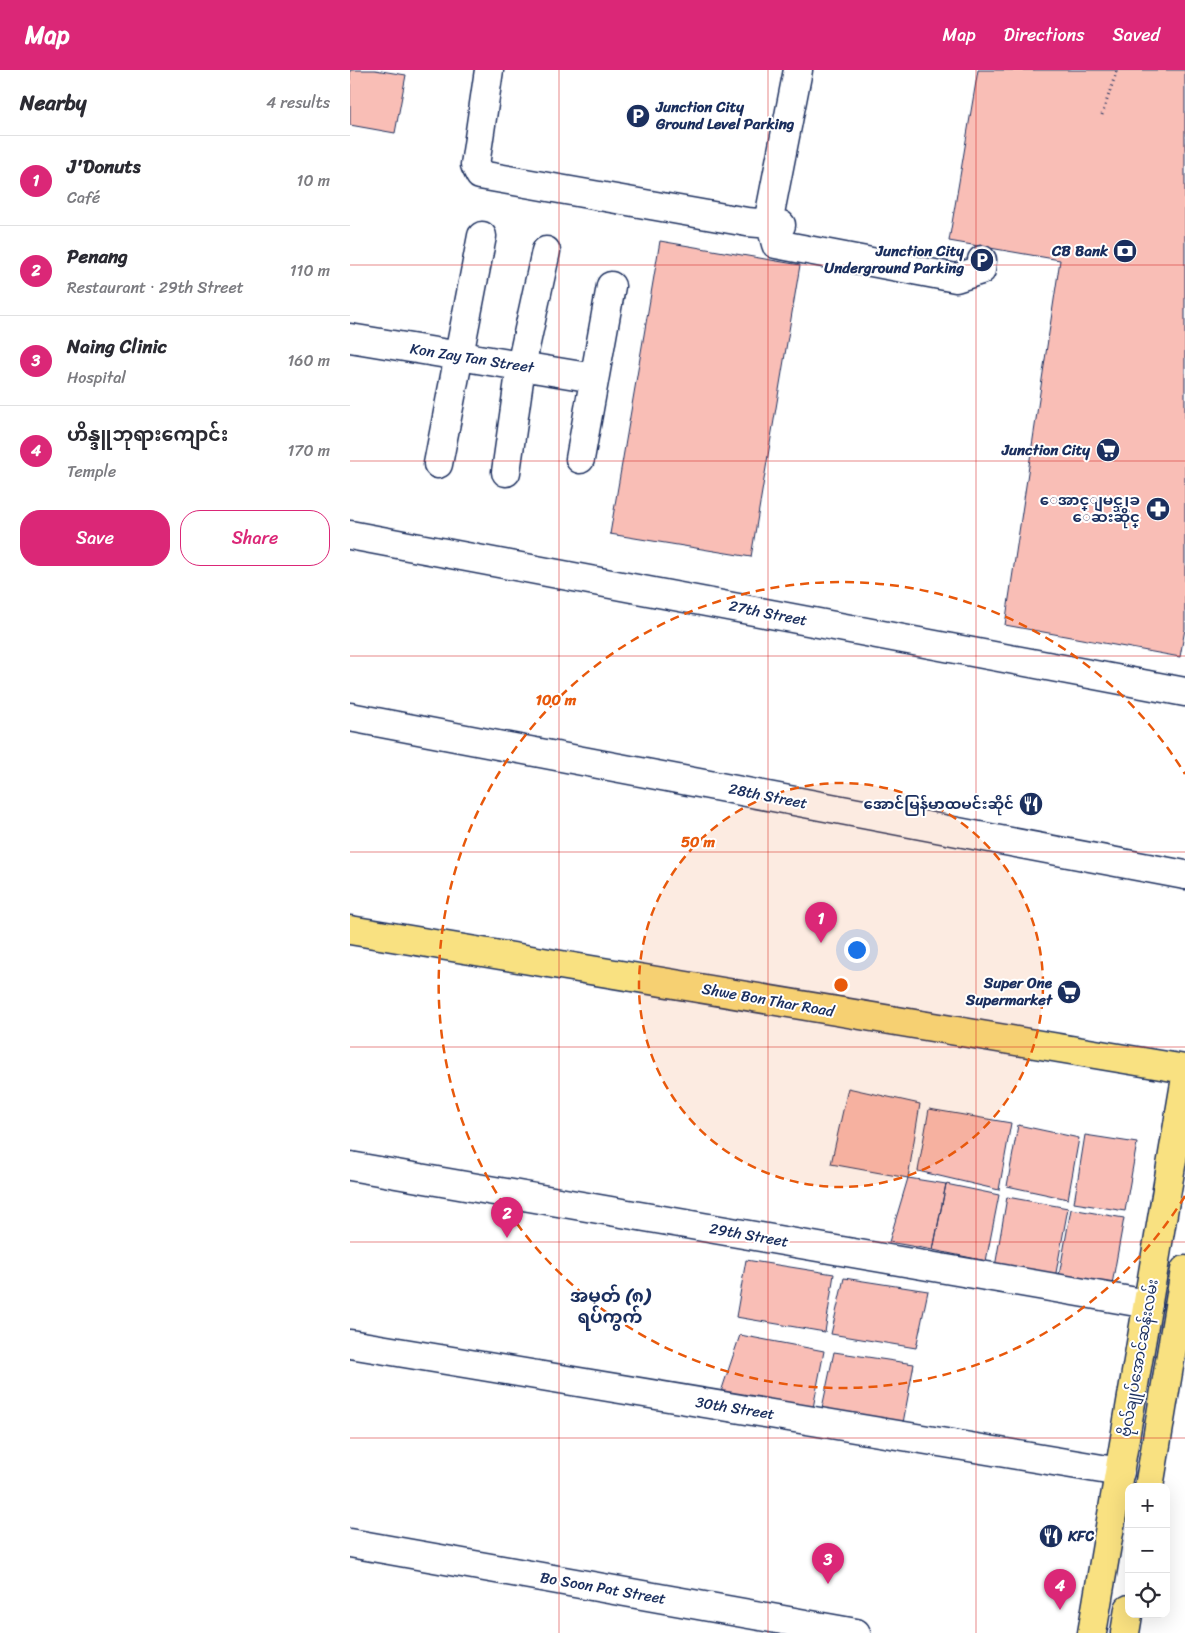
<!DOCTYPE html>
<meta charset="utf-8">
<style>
body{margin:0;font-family:Sriracha,"Noto Sans Myanmar",sans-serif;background:#f2f2f3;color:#2b2b33}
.controls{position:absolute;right:15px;bottom:15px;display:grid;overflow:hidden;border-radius:10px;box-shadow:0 5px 20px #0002}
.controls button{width:45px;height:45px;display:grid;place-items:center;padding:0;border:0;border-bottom:1px solid #e1e1e2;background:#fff;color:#2b2b33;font:25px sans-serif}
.you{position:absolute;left:506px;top:879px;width:18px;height:18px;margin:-12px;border:4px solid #fff;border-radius:50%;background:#1a73e8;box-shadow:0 0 0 8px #1a73e833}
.badge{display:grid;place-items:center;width:32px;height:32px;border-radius:50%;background:#db2777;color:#fff;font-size:16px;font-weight:700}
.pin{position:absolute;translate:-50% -41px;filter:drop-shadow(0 1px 2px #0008)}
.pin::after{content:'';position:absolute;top:26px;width:18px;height:15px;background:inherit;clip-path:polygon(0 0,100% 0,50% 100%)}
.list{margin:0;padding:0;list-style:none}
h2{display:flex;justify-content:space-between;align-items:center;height:65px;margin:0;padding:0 20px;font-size:21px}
h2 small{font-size:16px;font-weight:400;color:#7c7c81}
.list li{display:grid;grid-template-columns:32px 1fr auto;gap:15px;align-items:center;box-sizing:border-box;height:90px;padding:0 20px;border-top:1px solid #e1e1e2}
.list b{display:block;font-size:19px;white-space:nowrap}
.list p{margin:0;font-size:16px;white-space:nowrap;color:#7c7c81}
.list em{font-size:16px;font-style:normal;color:#7c7c81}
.actions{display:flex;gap:10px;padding:15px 20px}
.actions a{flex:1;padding:11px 0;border:1px solid #db2777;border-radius:20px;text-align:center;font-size:18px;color:#db2777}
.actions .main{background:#db2777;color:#fff}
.icon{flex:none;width:28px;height:28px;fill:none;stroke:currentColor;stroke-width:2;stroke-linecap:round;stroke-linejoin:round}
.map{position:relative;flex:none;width:835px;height:1563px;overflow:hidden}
header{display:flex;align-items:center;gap:30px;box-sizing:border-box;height:70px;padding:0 25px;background:#db2777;color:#fff}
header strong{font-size:24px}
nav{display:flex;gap:28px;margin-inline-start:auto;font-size:18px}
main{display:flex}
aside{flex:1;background:#fff}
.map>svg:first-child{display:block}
</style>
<header>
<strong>Map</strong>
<nav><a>Map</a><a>Directions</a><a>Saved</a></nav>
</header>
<main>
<aside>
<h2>Nearby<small>4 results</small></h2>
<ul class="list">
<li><span class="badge">1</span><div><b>J'Donuts</b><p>Café</p></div><em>10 m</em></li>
<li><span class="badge">2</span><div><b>Penang</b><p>Restaurant · 29th Street</p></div><em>110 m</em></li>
<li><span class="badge">3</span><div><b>Naing Clinic</b><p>Hospital</p></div><em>160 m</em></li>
<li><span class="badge">4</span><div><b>ဟိန္ဒူဘုရားကျောင်း</b><p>Temple</p></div><em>170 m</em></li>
</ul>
<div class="actions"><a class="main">Save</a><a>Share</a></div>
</aside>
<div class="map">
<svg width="835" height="1563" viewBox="0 0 835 1563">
<rect width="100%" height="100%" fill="#fff"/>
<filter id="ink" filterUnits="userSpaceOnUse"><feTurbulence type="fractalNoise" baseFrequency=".02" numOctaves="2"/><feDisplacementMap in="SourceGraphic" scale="10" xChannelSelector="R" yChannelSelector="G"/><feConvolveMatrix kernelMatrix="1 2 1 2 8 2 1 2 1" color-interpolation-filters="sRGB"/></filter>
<g filter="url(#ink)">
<path fill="#f9beb6" stroke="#1b2f5e" d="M0,0H25L56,5L45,63L0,55Z
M628,0H835V559L830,587L655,555L710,190L599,171Z
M310,171L450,195L401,487L260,464Z
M498,1018L570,1034L558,1108L481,1094Z
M579,1039L661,1053L649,1120L568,1101Z
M668,1055L729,1068L718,1129L657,1116Z
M735,1065L787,1073L775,1141L724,1133Z
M558,1108L596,1114L583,1180L539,1172Z
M596,1114L649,1125L636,1191L583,1180Z
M657,1127L718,1138L705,1208L645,1197Z
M721,1139L774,1148L761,1220L708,1211Z
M396,1190L484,1204L475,1262L386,1247Z
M494,1208L578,1221L566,1278L481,1264Z
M390,1265L474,1281L463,1338L371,1322Z
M484,1282L564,1294L553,1353L472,1338Z"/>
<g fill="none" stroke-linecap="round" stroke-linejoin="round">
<g stroke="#1b2f5e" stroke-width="31">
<path id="minor" d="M139,0L125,95L130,105L397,152L431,155
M448,0L419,148L426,174L606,208L631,200L632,190
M0,268L244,308
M230,389L261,216
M88,394L132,166
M156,402L171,296L196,181
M0,465L835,622
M0,647L835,805
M0,1096L798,1234
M0,1274L770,1402
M0,1473L506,1563"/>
</g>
<g stroke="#1b2f5e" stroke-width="31">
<path id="major" d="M0,860L835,999
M799,1417L835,1200
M742,1563L835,1013
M775,1563L779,1539"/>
</g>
<path stroke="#1b2f5e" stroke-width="3" stroke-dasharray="1 4" stroke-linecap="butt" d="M752,45L767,0"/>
<use href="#minor" stroke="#fff" stroke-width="28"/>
<use href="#major" stroke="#f9e181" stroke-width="28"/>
</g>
</g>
<path fill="none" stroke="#d62828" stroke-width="1" stroke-opacity="0.55" d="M209,0V1563M418,0V1563M626,0V1563M0,195H835M0,391H835M0,586H835M0,782H835M0,977H835M0,1172H835M0,1368H835"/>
<circle cx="491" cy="915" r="202" fill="#e8590c" fill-opacity=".12"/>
<g fill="none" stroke="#e8590c" stroke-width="2.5" stroke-dasharray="9 6">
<circle cx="491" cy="915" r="202"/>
<path d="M835 1126A403 403 0 1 1 835 704"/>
</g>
<defs>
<g id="parking-disc" transform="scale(1.25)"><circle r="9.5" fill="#1b2f5e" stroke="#fff"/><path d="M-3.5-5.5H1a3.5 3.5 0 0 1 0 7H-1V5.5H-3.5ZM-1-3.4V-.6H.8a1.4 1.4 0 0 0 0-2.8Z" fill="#fff"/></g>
<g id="bank-disc" transform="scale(1.25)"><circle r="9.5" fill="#1b2f5e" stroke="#fff"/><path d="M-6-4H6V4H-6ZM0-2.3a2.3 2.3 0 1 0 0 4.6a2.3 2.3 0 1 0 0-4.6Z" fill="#fff"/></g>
<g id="supermarket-disc" transform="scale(1.25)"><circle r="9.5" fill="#1b2f5e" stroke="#fff"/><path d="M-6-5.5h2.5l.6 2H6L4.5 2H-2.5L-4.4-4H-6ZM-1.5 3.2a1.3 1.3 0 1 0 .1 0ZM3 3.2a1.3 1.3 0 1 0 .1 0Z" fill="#fff"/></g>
<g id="pharmacy-disc" transform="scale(1.25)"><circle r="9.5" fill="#1b2f5e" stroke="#fff"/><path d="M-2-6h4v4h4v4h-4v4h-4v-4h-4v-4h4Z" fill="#fff"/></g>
<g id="restaurant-disc" transform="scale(1.25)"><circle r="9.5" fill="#1b2f5e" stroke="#fff"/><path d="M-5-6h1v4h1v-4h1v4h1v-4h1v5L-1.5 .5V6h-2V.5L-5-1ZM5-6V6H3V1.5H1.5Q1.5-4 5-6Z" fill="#fff"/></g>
</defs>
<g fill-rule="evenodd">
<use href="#parking-disc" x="288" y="46"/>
<use href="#bank-disc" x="775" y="181"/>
<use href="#parking-disc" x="632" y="190"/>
<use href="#supermarket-disc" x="758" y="380"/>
<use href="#pharmacy-disc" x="808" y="439"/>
<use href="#restaurant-disc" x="681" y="734"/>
<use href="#supermarket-disc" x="719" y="922"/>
<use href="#restaurant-disc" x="701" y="1466"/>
</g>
<g text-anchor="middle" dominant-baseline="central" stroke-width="4" stroke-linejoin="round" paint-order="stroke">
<g font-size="15" font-weight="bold" fill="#1b2f5e" stroke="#fff" text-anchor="end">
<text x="306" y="37" text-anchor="start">Junction City<tspan x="306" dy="17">Ground Level Parking</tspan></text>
<text x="614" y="181">Junction City<tspan x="614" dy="17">Underground Parking</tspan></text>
<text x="758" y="181">CB Bank</text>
<text x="740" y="380">Junction City</text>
<text x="790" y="430">ေအာင္ျမင္သုခ<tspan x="790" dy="17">ေဆးဆိုင္</tspan></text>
<text x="664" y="734">အောင်မြန်မာထမင်းဆိုင်</text>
<text x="702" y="913">Super One<tspan x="702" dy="17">Supermarket</tspan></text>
<text x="718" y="1466" text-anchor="start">KFC</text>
</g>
<g font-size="15" fill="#1b2f5e" stroke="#fff">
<text transform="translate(122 288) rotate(9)">Kon Zay Tan Street</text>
<text transform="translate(418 543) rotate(11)">27th Street</text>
<text transform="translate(418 726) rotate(11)">28th Street</text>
<text transform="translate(418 930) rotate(10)">Shwe Bon Thar Road</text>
<text transform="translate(399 1165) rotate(10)">29th Street</text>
<text transform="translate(789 1288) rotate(-80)">ဗိုလ်ချုပ်အောင်ဆန်းလမ်း</text>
<text transform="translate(385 1338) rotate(9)">30th Street</text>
<text transform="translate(253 1518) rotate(10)">Bo Soon Pat Street</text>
</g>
<g font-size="18" font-weight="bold" fill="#1b2f5e" stroke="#fff">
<text x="260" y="1226">အမှတ် (၈)<tspan x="260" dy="21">ရပ်ကွက်</tspan></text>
</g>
</g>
<circle cx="491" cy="915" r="8" fill="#e8590c" stroke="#fff" stroke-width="2.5"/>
<g font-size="15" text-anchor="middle" font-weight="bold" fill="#e8590c" stroke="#fff" stroke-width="4" stroke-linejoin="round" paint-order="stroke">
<text x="206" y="635">100 m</text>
<text x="348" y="777">50 m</text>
</g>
</svg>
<div class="controls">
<button>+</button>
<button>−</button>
<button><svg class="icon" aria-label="locate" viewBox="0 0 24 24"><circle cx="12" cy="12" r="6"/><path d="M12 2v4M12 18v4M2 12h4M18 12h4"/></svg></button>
</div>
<div class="you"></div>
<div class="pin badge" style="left:471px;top:873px">1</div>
<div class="pin badge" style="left:157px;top:1168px">2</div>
<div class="pin badge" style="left:478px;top:1514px">3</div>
<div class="pin badge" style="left:710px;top:1540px">4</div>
</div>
</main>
